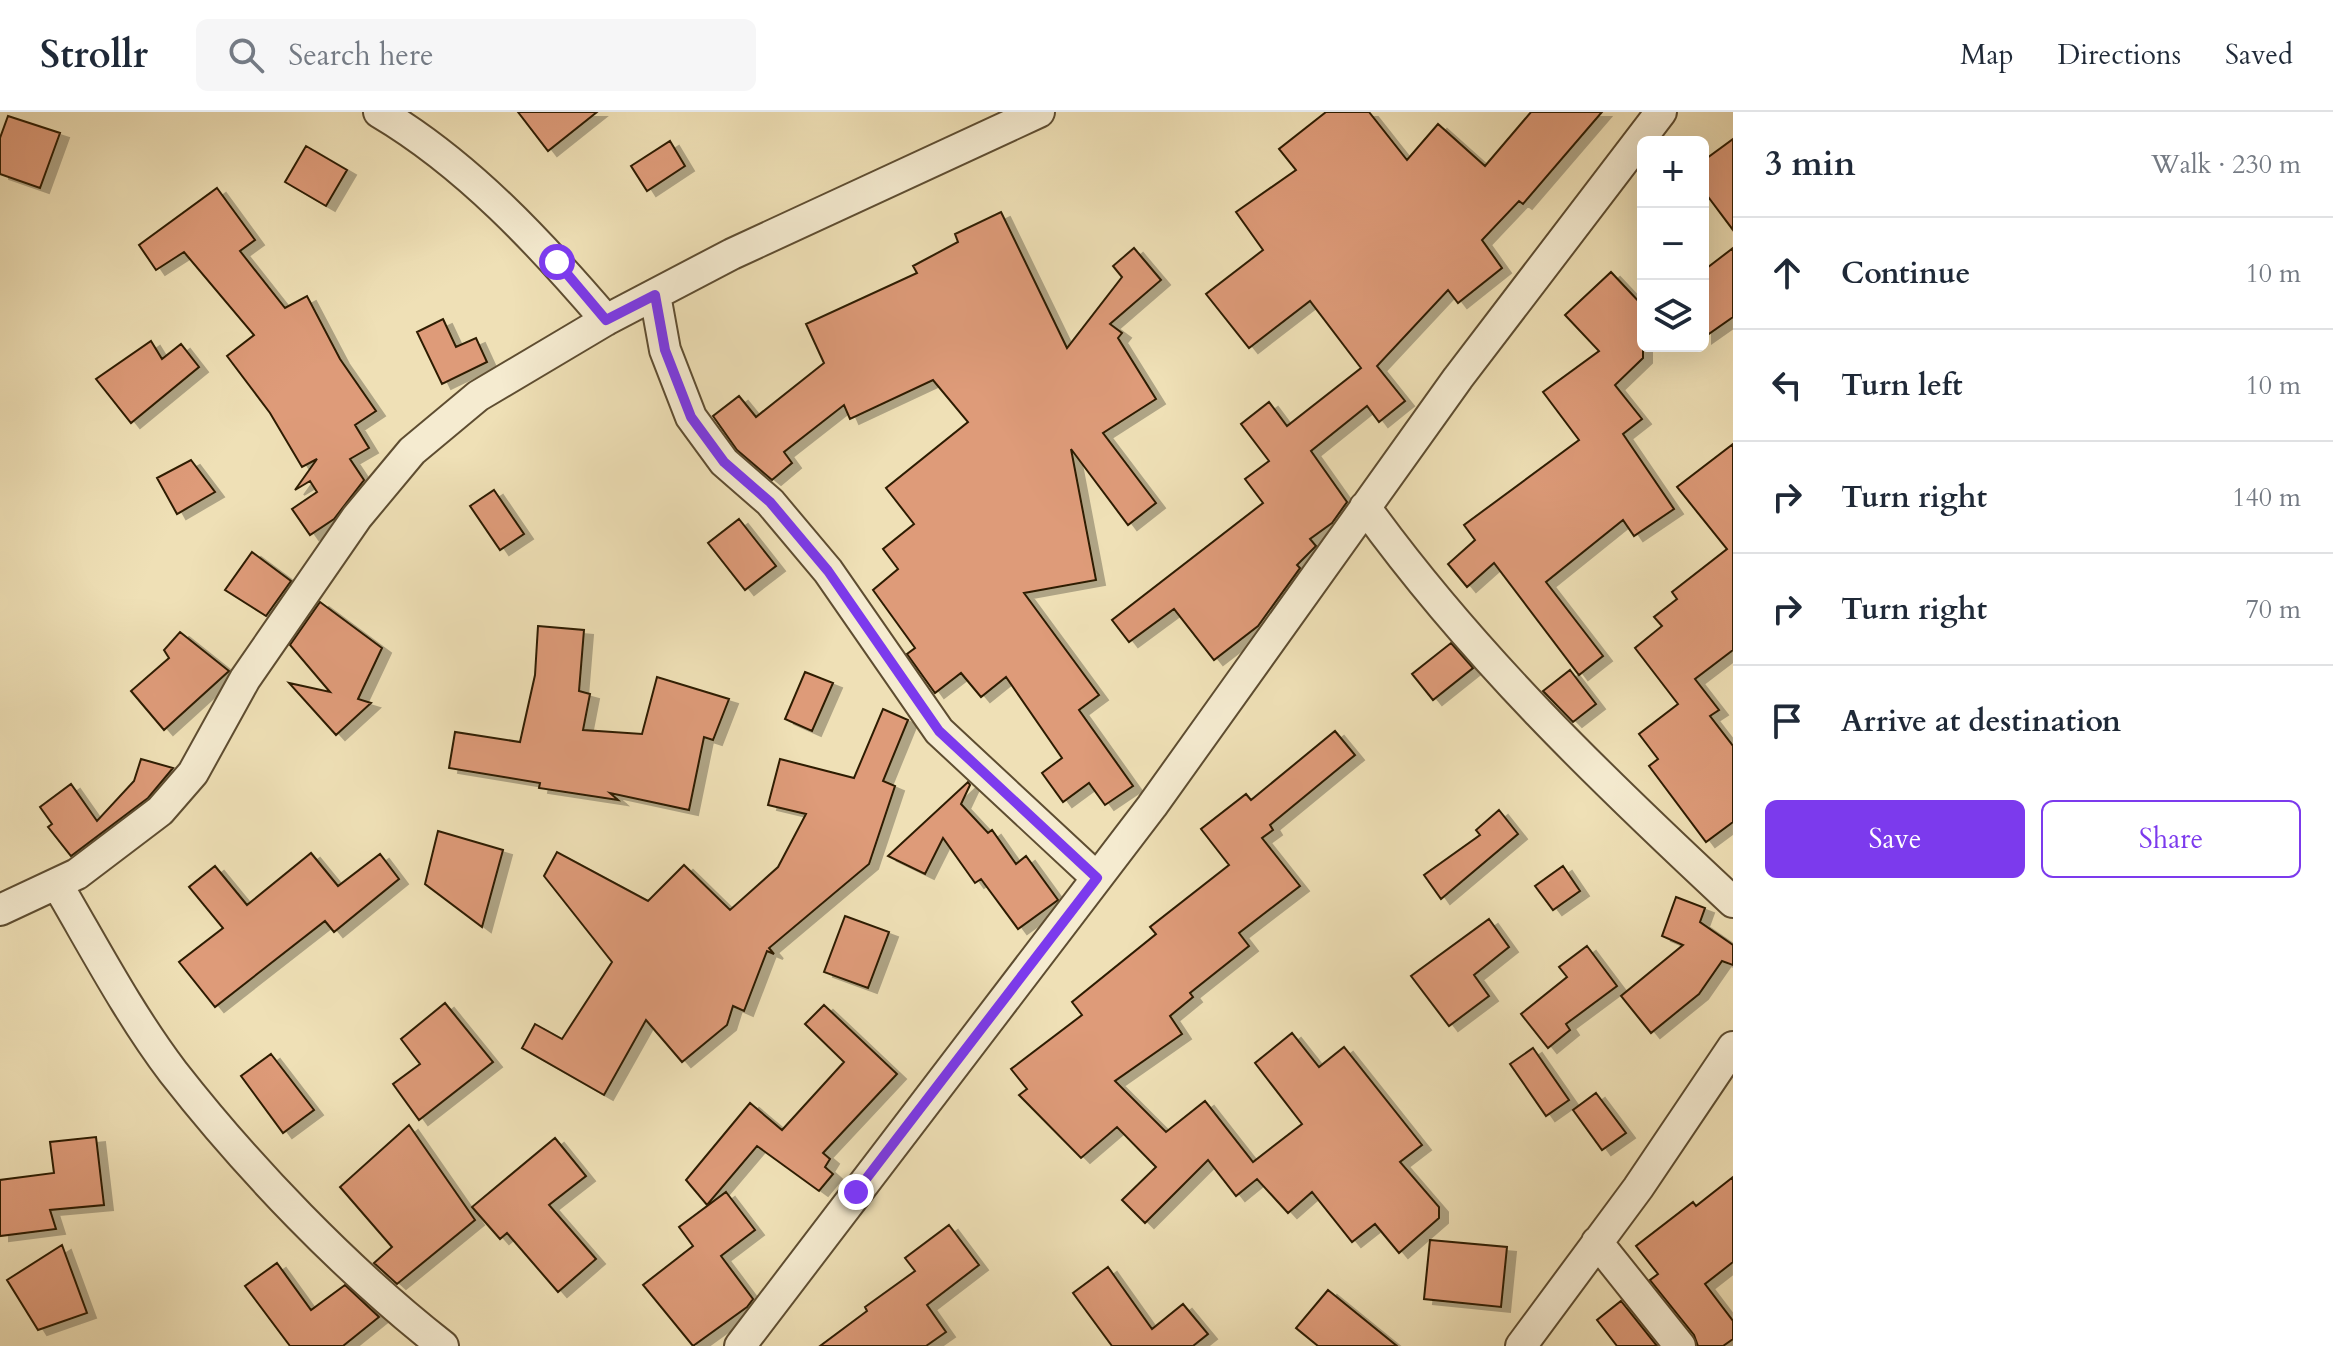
<!DOCTYPE html>
<meta charset="utf-8">
<style>
body{margin:0;font-family:Cardo,serif;background:#f6f6f7;color:#1f2937}
.controls{position:absolute;right:24px;top:24px;display:grid;overflow:hidden;border-radius:12px;box-shadow:0 8px 32px #0002}
.controls button{width:72px;height:72px;display:grid;place-items:center;padding:0;border:0;border-bottom:2px solid #e0e1e3;background:#fff;color:#1f2937;font:40px sans-serif}
.stop{position:absolute;width:24px;height:24px;margin:-18px;border:6px solid #7c3aed;border-radius:50%;background:#fff}
.stop.end{background:#7c3aed;border-color:#fff;box-shadow:0 2px 8px #0008}
.list{margin:0;padding:0;list-style:none}
h2{display:flex;justify-content:space-between;align-items:center;height:104px;margin:0;padding:0 32px;font-size:34px}
h2 small{font-size:26px;font-weight:400;color:#747a83}
.list li{display:grid;grid-template-columns:52px 1fr auto;gap:24px;align-items:center;box-sizing:border-box;height:112px;padding:0 32px;border-top:2px solid #e0e1e3}
.list b{display:block;font-size:30px;white-space:nowrap}
.list em{font-size:26px;font-style:normal;color:#747a83}
.actions{display:flex;gap:16px;padding:24px 32px}
.actions a{flex:1;padding:18px 0;border:2px solid #7c3aed;border-radius:12px;text-align:center;font-size:28px;color:#7c3aed}
.actions .main{background:#7c3aed;color:#fff}
.icon{flex:none;width:44px;height:44px;fill:none;stroke:currentColor;stroke-width:2;stroke-linecap:round;stroke-linejoin:round}
.map{position:relative;flex:none;width:1733px;height:1234px;overflow:hidden}
header{display:flex;align-items:center;gap:48px;box-sizing:border-box;height:112px;padding:0 40px;background:#fff;border-bottom:2px solid #e0e1e3}
header strong{font-size:38px}
nav{display:flex;gap:44px;margin-inline-start:auto;font-size:28px}
.search{width:560px;height:72px;background:#f6f6f7;display:flex;align-items:center;gap:20px;box-sizing:border-box;padding:0 28px;border-radius:12px;color:#747a83;font-size:30px}
main{display:flex}
aside{flex:1;background:#fff}
.map>svg:first-child{display:block}
</style>
<header>
<strong>Strollr</strong>
<div class="search"><svg class="icon" aria-label="search" viewBox="0 0 24 24"><circle cx="10" cy="10" r="6"/><path d="M15 15l6 6"/></svg>Search here</div>
<nav><a>Map</a><a>Directions</a><a>Saved</a></nav>
</header>
<main>
<div class="map">
<svg width="1733" height="1234" viewBox="0 0 1733 1234">
<defs>
<filter id="shadow"><feDropShadow dx="9" dy="5" stdDeviation="0" flood-color="#0004"/></filter>
</defs>
<rect width="100%" height="100%" fill="#efe0b6"/>
<filter id="stains"><feTurbulence type="fractalNoise" baseFrequency=".0025" numOctaves="4"/><feColorMatrix values="0 0 0 0 .2 0 0 0 0 .09 0 0 0 0 .02 0 0 0 .5 -.17"/></filter>
<radialGradient id="worn" r=".72"><stop offset=".6" stop-color="#630" stop-opacity="0"/><stop offset="1" stop-color="#630" stop-opacity=".3"/></radialGradient>
<path fill="#de9b79" stroke="#2d1c05" stroke-width="2" filter="url(#shadow)" d="M518,0H597L548,39Z
M1326,0H1369L1407,48L1438,12L1485,54L1531,0H1602L1523,92L1519,89L1482,128L1502,156L1458,191L1448,178L1377,254L1405,289L1379,310L1367,294L1311,339L1347,390L1332,411L1310,427L1316,434L1297,453L1300,456L1258,514L1214,548L1174,497L1129,530L1112,508L1263,391L1245,367L1269,349L1241,312L1269,290L1287,314L1361,256L1310,189L1249,236L1206,182L1263,138L1236,100L1296,58L1279,37Z
M8,4L60,21L40,76L0,62V26Z
M1733,27V118L1703,78V49Z
M670,29L685,54L647,79L631,54Z
M306,34L347,58L326,94L285,70Z
M217,76L255,128L240,139L285,196L307,184L340,247L376,299L355,313L369,336L350,347L364,368L334,407L310,423L292,397L317,380L310,369L295,378L317,347L302,355L270,301L227,244L254,223L184,140L156,158L139,133Z
M1001,100L1067,236L1122,165L1113,154L1134,136L1161,168L1110,212L1122,221L1118,226L1156,287L1103,321L1156,391L1128,413L1071,337L1096,468L1024,481L1099,583L1079,598L1133,674L1105,693L1089,671L1063,690L1042,661L1062,646L1006,565L981,585L961,561L935,581L907,542L915,536L873,478L898,457L883,437L914,412L886,376L968,310L933,268L850,307L844,293L784,340L792,351L772,368L737,338L713,304L739,284L756,305L824,251L806,212L917,161L913,154L958,130L955,122Z
M1733,136V205L1703,226V159Z
M1611,160L1643,194V246L1615,273L1642,307L1623,322L1674,397L1634,424L1623,408L1546,470L1603,544L1579,563L1494,451L1467,475L1448,452L1475,428L1464,413L1579,328L1543,280L1599,239L1565,203Z
M443,207L456,235L476,226L487,250L442,272L417,220Z
M151,229L162,247L181,232L199,255L131,311L96,267Z
M1733,332V538L1695,567L1719,598L1710,604L1733,634V710L1706,730L1649,654L1658,647L1639,622L1678,592L1635,536L1662,514L1654,505L1677,487L1672,480L1727,437L1677,375Z
M191,348L215,380L177,402L157,366Z
M494,378L524,422L500,438L470,394Z
M739,407L776,454L745,478L708,431Z
M252,440L291,469L266,504L225,478Z
M320,490L382,536L358,587L371,591L336,623L289,571L330,580L290,533Z
M538,514L584,518L579,579L590,582L583,618L642,622L657,565L729,587L713,628L704,625L689,698L610,681L618,688L539,676L540,671L449,656L455,620L520,630L535,563Z
M180,520L229,559L164,618L131,579L169,546L164,538Z
M1451,531L1473,556L1433,588L1412,562Z
M1570,558L1596,592L1573,610L1543,579Z
M805,560L833,571L812,619L785,607Z
M883,597L908,608L883,669L895,674L869,752L769,836L774,842L767,839L744,899L733,894L727,913L682,950L646,908L604,983L522,936L535,912L562,927L612,850L544,764L557,740L648,789L684,753L730,798L778,755L806,702L768,693L780,647L854,666Z
M1335,619L1355,643L1270,713L1273,718L1262,726L1300,774L1239,821L1249,834L1190,881L1193,885L1170,904L1182,922L1115,969L1166,1020L1205,989L1253,1050L1302,1012L1255,951L1292,921L1319,955L1344,935L1422,1033L1400,1050L1439,1095V1106L1399,1141L1375,1112L1352,1130L1312,1080L1288,1101L1257,1067L1236,1084L1208,1048L1145,1111L1122,1088L1156,1055L1117,1015L1081,1046L1019,983L1027,977L1011,957L1082,903L1072,890L1156,822L1150,815L1229,753L1201,717L1246,682L1251,688Z
M141,647L173,656L148,686L71,744L48,715L52,712L40,695L71,672L97,709L134,669Z
M968,670L970,673L961,692L988,721L992,718L1016,752L1026,744L1058,788L1018,817L981,767L975,771L943,726L925,762L888,744Z
M1499,698L1518,722L1441,787L1424,763L1480,723L1476,718Z
M438,719L503,738L482,815L425,772Z
M311,741L338,774L380,742L399,767L334,820L325,809L215,895L179,850L223,816L189,775L215,754L247,793Z
M1563,754L1580,779L1553,798L1535,774Z
M1676,785L1705,796L1700,810L1733,833V853L1722,849L1699,882L1651,921L1621,884L1683,833L1662,824Z
M845,804L889,820L868,876L824,860Z
M1489,807L1509,835L1474,863L1489,884L1449,914L1411,864Z
M1587,834L1617,874L1566,912L1570,918L1548,936L1521,902L1567,865L1559,855Z
M445,891L493,950L419,1008L393,972L420,952L401,927Z
M824,893L897,962L823,1041L830,1047L825,1055L833,1062L819,1079L757,1034L707,1093L686,1068L750,991L782,1018L844,950L805,912Z
M1533,936L1569,988L1546,1004L1510,952Z
M271,942L314,998L283,1021L241,964Z
M1596,981L1626,1021L1602,1038L1573,998Z
M409,1013L475,1108L397,1172L374,1151L392,1135L340,1075Z
M96,1025L104,1093L50,1098L56,1117L0,1124V1068L54,1061L50,1030Z
M555,1026L586,1064L549,1093L596,1147L558,1180L507,1121L500,1127L472,1095Z
M1733,1065V1150L1705,1172L1733,1209V1227L1723,1234H1698L1694,1223L1650,1168L1658,1162L1636,1134L1693,1090L1696,1094Z
M726,1080L755,1118L721,1144L753,1187L747,1195L693,1234L643,1173L693,1134L679,1115Z
M949,1113L979,1153L927,1193L946,1220L926,1234H820L867,1199L865,1195L915,1159L905,1146Z
M1430,1128L1507,1135L1501,1195L1424,1187Z
M62,1133L87,1201L38,1218L7,1168Z
M277,1151L311,1198L345,1173L379,1205L343,1234H290L245,1174Z
M1108,1155L1152,1217L1183,1192L1208,1222L1193,1234H1112L1073,1181Z
M1328,1178L1397,1234H1318L1296,1216Z
M1621,1189L1657,1234H1617L1597,1208Z"/>
<g fill="none" stroke-linecap="round" stroke-linejoin="round">
<g stroke="#5e4d31" stroke-width="34">
<path id="minor" d="M379,0C467,52 540,131 606,208
M655,183L665,238L691,305L724,350L770,390L828,459L939,619L1097,766
M1365,395C1472,543 1600,666 1733,790
M57,772C94,835 129,902 173,960C248,1056 346,1158 443,1234
M0,798L77,762L160,699L193,661L245,567L357,405L412,339L478,284L606,208L732,142L1039,0
M1597,1130L1680,1234
M740,1234L1152,694L1458,266L1661,0
M1521,1234L1638,1076L1733,935"/>
</g>
<use href="#minor" stroke="#f5ebd0" stroke-width="30"/>
</g>
<g fill="none" stroke-linecap="round" stroke-linejoin="round">
<path stroke="#7c3aed" stroke-width="10" d="M557,150L606,208L655,183L665,238L691,305L724,350L770,390L828,459L939,619L1097,766L856,1080"/>
</g>
<rect width="100%" height="100%" filter="url(#stains)"/>
<rect width="100%" height="100%" fill="url(#worn)"/>
</svg>
<div class="controls">
<button>+</button>
<button>−</button>
<button><svg class="icon" aria-label="layers" viewBox="0 0 24 24"><path d="M12 4l9 5-9 5-9-5zM3 14l9 5 9-5"/></svg></button>
</div>
<div class="stop" style="left:557px;top:150px"></div>
<div class="stop end" style="left:856px;top:1080px"></div>
</div>
<aside>
<h2>3 min<small>Walk · 230 m</small></h2>
<ul class="list">
<li><svg class="icon" aria-label="ahead" viewBox="0 0 24 24"><path d="M12 20V5M6 11l6-6 6 6"/></svg><div><b>Continue</b></div><em>10 m</em></li>
<li><svg class="icon" aria-label="left" viewBox="0 0 24 24"><path d="M17 20v-9H6M10 6l-5 5 5 5"/></svg><div><b>Turn left</b></div><em>10 m</em></li>
<li><svg class="icon" aria-label="right" viewBox="0 0 24 24"><path d="M7 20v-9h11M14 6l5 5-5 5"/></svg><div><b>Turn right</b></div><em>140 m</em></li>
<li><svg class="icon" aria-label="right" viewBox="0 0 24 24"><path d="M7 20v-9h11M14 6l5 5-5 5"/></svg><div><b>Turn right</b></div><em>70 m</em></li>
<li><svg class="icon" aria-label="arrive" viewBox="0 0 24 24"><path d="M6 21V4h12l-3 4 3 4H6"/></svg><div><b>Arrive at destination</b></div></li>
</ul>
<div class="actions"><a class="main">Save</a><a>Share</a></div>
</aside>
</main>
